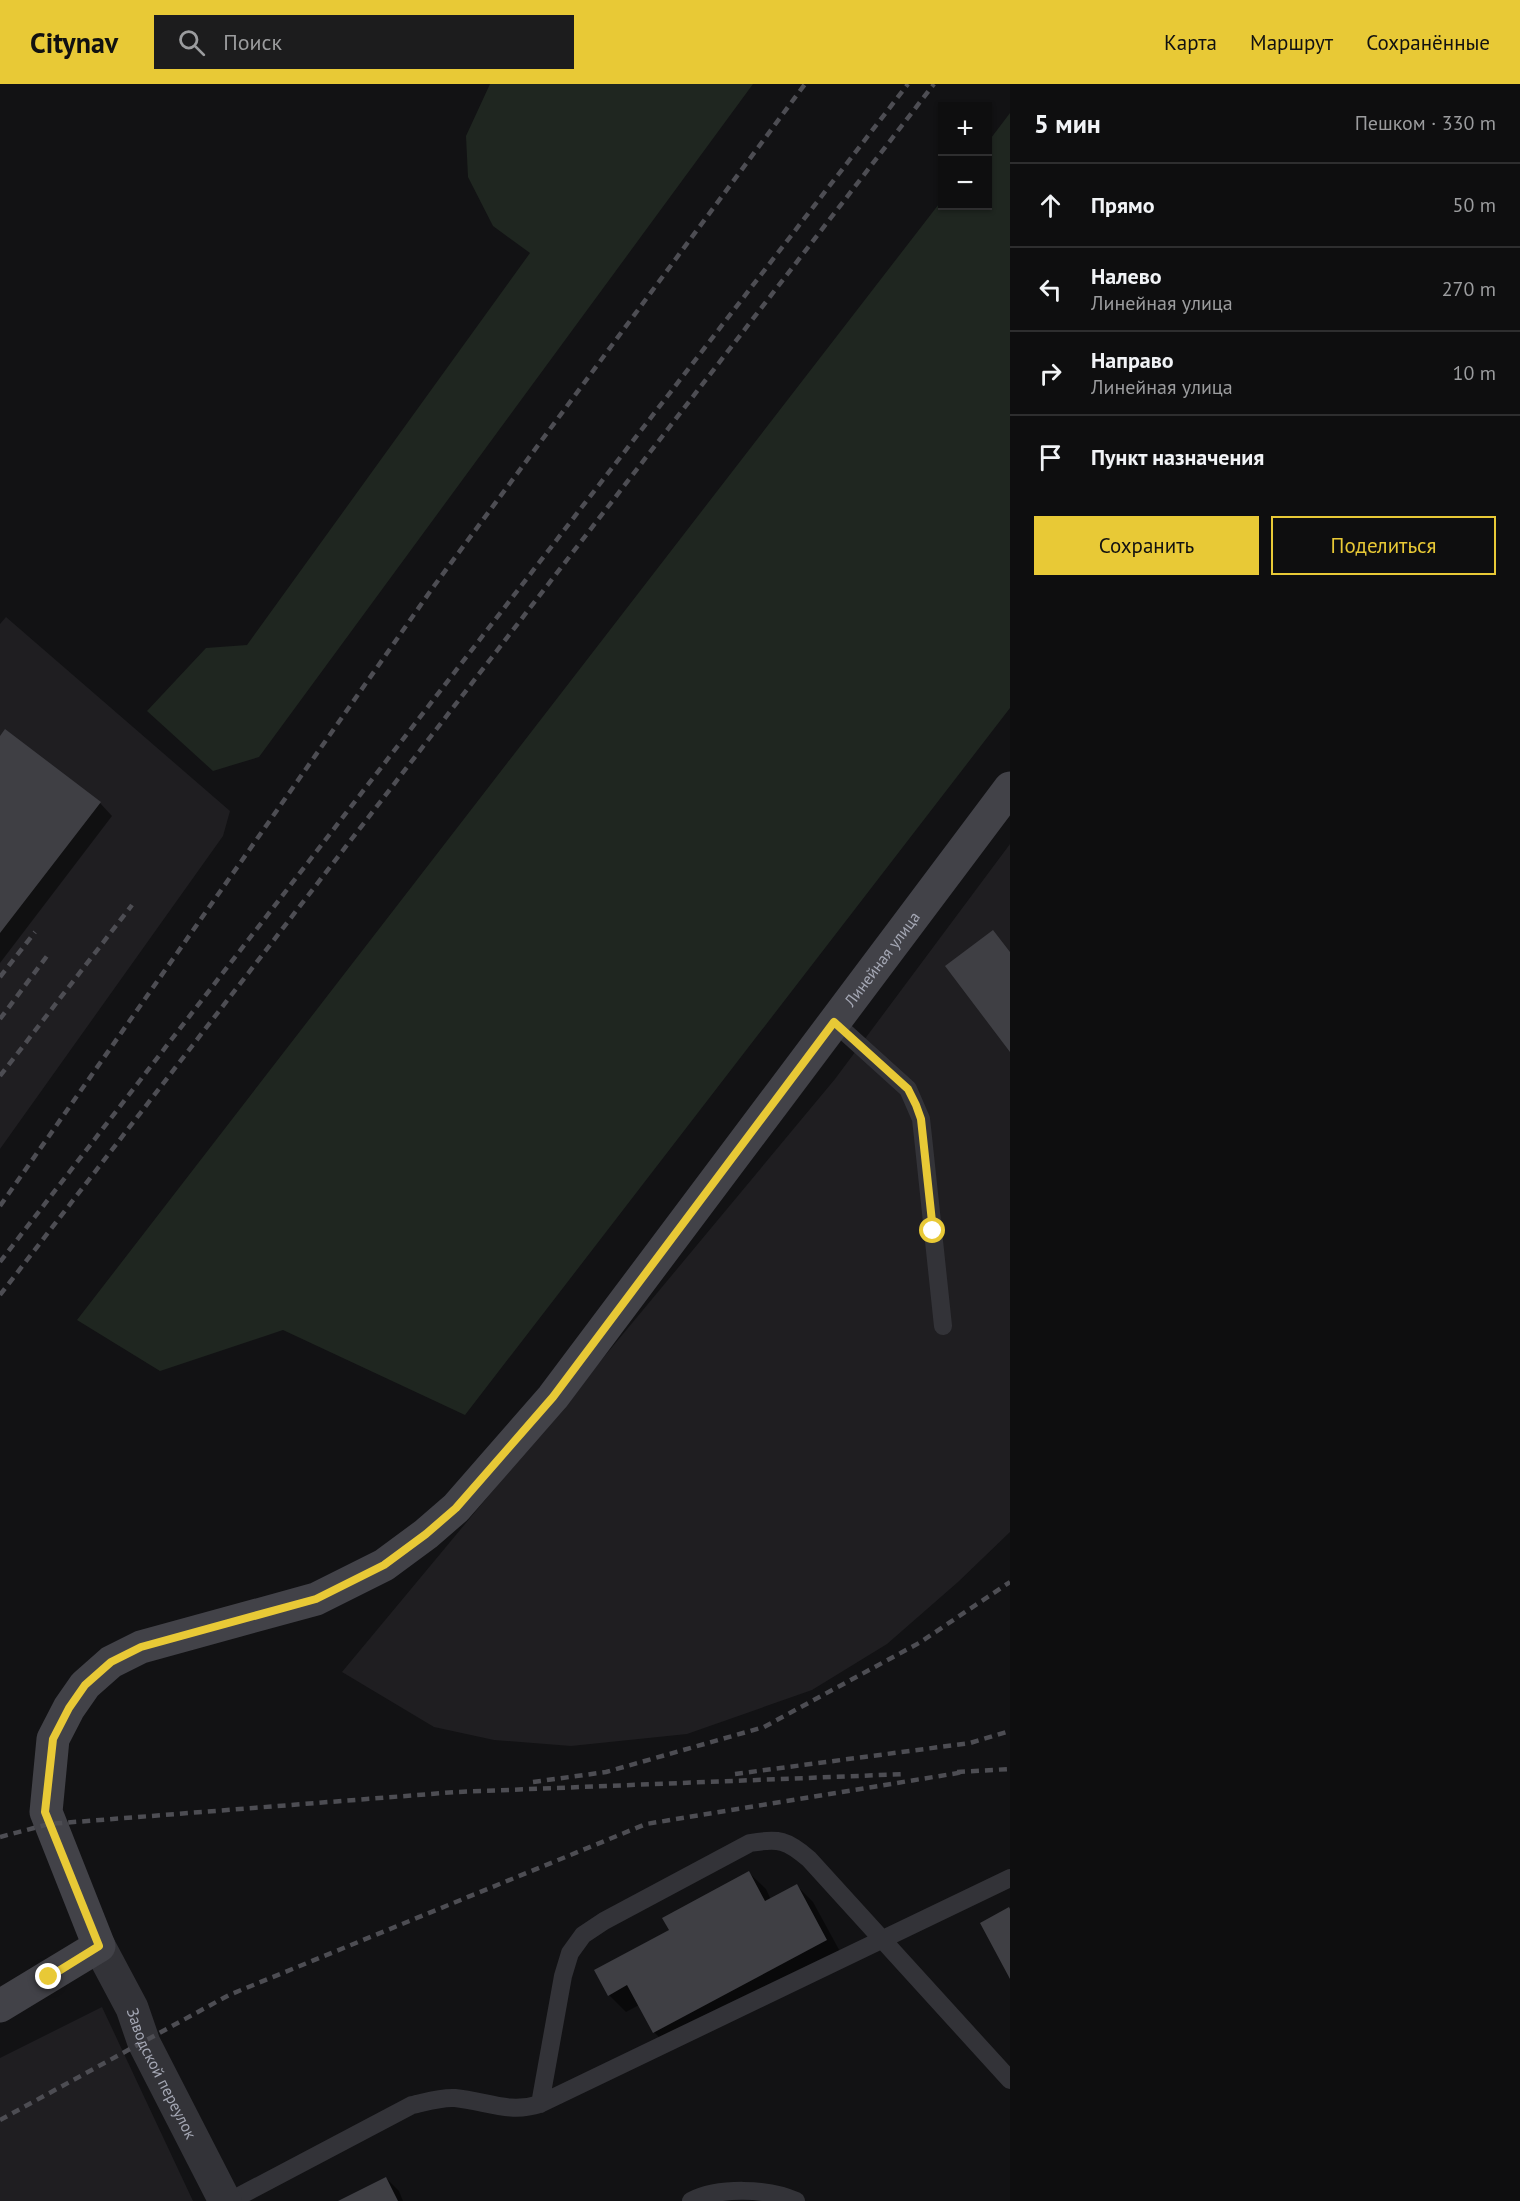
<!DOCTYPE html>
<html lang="ru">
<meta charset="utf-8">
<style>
body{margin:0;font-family:"PT Sans",sans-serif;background:#1c1c1d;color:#f1f3f6}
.controls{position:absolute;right:18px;top:18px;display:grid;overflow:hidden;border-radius:0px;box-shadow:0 2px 4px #0004}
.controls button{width:54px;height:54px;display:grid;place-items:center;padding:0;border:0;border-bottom:2px solid #2e2e2f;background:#0e0e0f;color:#f1f3f6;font:30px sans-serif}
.stop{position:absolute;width:18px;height:18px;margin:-14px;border:4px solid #e8c936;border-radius:50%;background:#fff}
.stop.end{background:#e8c936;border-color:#fff;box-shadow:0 2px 6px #0008}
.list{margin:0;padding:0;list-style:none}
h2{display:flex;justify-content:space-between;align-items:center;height:78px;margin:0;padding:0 24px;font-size:26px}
h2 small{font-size:20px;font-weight:400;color:#9b9c9e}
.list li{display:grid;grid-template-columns:39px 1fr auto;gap:18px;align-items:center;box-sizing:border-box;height:84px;padding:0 24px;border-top:2px solid #2e2e2f}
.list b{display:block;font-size:22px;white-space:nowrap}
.list p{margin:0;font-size:20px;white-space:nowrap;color:#9b9c9e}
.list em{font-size:20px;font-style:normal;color:#9b9c9e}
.actions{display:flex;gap:12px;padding:18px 24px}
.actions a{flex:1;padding:14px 0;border:2px solid #e8c936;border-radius:0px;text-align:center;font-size:21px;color:#e8c936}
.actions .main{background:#e8c936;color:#111}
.icon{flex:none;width:33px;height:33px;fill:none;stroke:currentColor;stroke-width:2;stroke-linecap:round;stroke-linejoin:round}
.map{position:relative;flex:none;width:1010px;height:2117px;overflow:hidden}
header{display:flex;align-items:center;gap:36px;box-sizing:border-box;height:84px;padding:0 30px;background:#e8c936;color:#111}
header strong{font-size:28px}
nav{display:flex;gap:33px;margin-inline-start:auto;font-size:21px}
.search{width:420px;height:54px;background:#1c1c1d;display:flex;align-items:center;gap:15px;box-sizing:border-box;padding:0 21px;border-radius:0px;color:#9b9c9e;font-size:22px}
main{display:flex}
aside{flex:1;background:#0e0e0f}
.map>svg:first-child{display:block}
</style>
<header>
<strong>Citynav</strong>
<div class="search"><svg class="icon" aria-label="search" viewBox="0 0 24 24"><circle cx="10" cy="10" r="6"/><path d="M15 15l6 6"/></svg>Поиск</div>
<nav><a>Карта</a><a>Маршрут</a><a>Сохранённые</a></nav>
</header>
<main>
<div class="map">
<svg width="1010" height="2117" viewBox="0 0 1010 2117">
<rect width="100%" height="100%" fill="#121214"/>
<path fill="#1f1e21" d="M6,533L230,727L223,752L0,1065V540Z
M1010,760V1448L958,1498L887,1560L812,1606L687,1650L571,1662L494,1656L434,1643L342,1588L835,995Z
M102,1923L193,2117H0V1974Z"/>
<path fill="#1f2620" d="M490,0H753L259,673L213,687L147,627L206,564L247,561L530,169L493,142L468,93L466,52Z
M1010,29V624L465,1331L283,1246L160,1287L77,1236L942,116V122H988V58Z"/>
<path fill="#0007" d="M0,654L100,719L112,732L0,879Z
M749,1789L766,1805L771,1816L796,1801L813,1818L843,1873L671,1965L654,1948L639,1921L626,1928L609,1911L671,1846Z
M386,2094L399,2107L403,2117H341Z"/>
<path fill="#3f3f44" d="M5,645L101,718L0,849V652Z
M993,846L1010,868V968L945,882Z
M749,1787L765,1817L797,1800L827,1856L653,1949L627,1901L608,1912L594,1886L669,1846L662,1834Z
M1009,1823L1010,1825V1895L980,1839Z
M386,2093L398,2117H338Z"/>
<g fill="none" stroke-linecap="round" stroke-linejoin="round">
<path stroke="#333338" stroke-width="18" d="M834,938L908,1005L921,1035L923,1053L943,1242
M540,2020L563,1892L570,1869L583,1851L604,1837L750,1759C779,1754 787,1756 809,1775L1010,1996
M230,2117L412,2021C426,2018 441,2013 455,2014C486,2017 509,2030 540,2020L1010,1794
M691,2117C718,2103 768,2104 796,2117"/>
<path stroke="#333338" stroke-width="33" id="s1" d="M99,1862L132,1924L144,1959L225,2117"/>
<path stroke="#424248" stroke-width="33" id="s2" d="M0,1922L99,1862L46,1728L53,1655L69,1624L85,1601L111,1578L141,1563L316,1515L384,1481L426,1450L456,1424L553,1313L1010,704"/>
<path stroke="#4d4d53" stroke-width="4.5" stroke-dasharray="8 6" stroke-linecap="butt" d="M0,893L35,848
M0,935L50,868
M0,992L132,821
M0,1122L434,502L805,0
M0,1178L908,0
M0,1211L934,0
M957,1688L1010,1685
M735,1690L970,1659L1010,1647
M533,1698L606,1688L764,1643L919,1559L1010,1498
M0,1753L49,1740L456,1708L906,1690
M0,2036L229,1911L646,1740L964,1688"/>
</g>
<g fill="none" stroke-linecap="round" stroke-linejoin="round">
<path stroke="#e8c936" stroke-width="8" d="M49,1893L99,1862L45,1728L53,1655L69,1624L85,1601L111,1578L141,1563L316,1515L384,1481L426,1450L456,1424L553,1313L834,938L908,1005L916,1021L921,1035L933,1147"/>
</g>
<g text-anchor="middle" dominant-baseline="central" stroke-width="4.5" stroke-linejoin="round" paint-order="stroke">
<g font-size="16" fill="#a4a7b4" stroke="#0d0d0f">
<text stroke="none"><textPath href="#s2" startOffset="1509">Линейная улица</textPath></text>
<text stroke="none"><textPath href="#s1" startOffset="142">Заводской переулок</textPath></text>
</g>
</g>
</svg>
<div class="controls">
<button>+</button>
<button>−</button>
</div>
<div class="stop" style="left:933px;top:1147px"></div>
<div class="stop end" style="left:49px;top:1893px"></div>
</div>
<aside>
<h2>5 мин<small>Пешком · 330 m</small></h2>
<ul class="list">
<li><svg class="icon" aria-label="ahead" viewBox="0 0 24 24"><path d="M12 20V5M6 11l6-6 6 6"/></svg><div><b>Прямо</b></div><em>50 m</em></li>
<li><svg class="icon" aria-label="left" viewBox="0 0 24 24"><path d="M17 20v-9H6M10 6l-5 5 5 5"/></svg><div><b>Налево</b><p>Линейная улица</p></div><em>270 m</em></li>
<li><svg class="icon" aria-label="right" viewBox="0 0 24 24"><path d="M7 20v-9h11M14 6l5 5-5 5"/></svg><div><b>Направо</b><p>Линейная улица</p></div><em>10 m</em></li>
<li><svg class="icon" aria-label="arrive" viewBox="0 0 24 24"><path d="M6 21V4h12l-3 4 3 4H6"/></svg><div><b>Пункт назначения</b></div></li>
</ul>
<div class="actions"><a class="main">Сохранить</a><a>Поделиться</a></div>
</aside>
</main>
